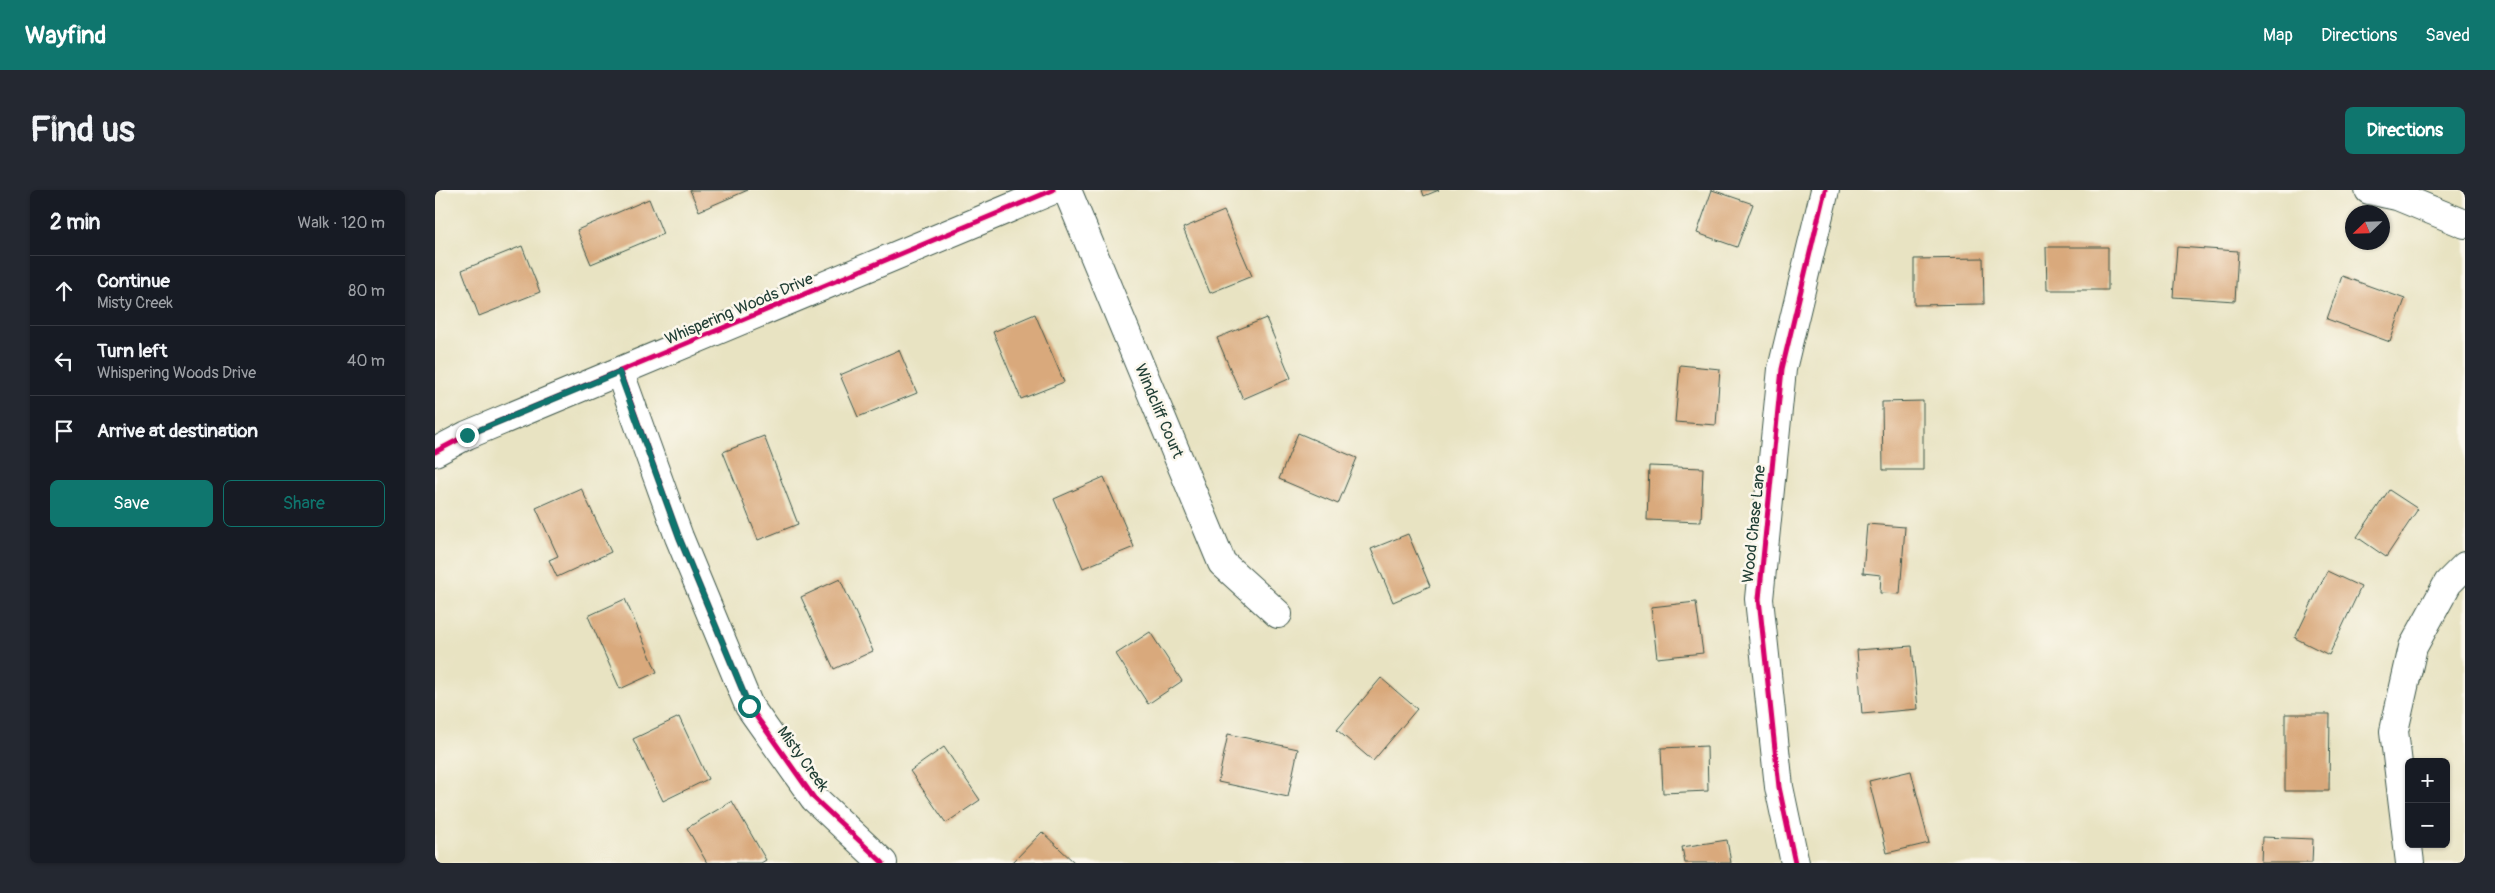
<!DOCTYPE html>
<meta charset="utf-8">
<style>
body{margin:0;font-family:Pangolin,sans-serif;background:#242831;color:#f1f3f6}
.controls{position:absolute;right:15px;bottom:15px;display:grid;overflow:hidden;border-radius:8px;box-shadow:0 1px 4px #0004}
.controls button{width:45px;height:45px;display:grid;place-items:center;padding:0;border:0;border-bottom:1px solid #363941;background:#171b24;color:#f1f3f6;font:25px sans-serif}
.compass{position:absolute;left:1910px;top:15px;width:45px;height:45px;border-radius:50%;background:#171b24;box-shadow:0 1px 4px #0004;rotate:247deg}
.stop{position:absolute;width:15px;height:15px;margin:-11px;border:4px solid #0f766e;border-radius:50%;background:#fff}
.stop.end{background:#0f766e;border-color:#fff;box-shadow:0 1px 5px #0008}
.list{margin:0;padding:0;list-style:none}
h2{display:flex;justify-content:space-between;align-items:center;height:65px;margin:0;padding:0 20px;font-size:21px}
h2 small{font-size:16px;font-weight:400;color:#9ea1a6}
.list li{display:grid;grid-template-columns:32px 1fr auto;gap:15px;align-items:center;box-sizing:border-box;height:70px;padding:0 20px;border-top:1px solid #363941}
.list b{display:block;font-size:19px;white-space:nowrap}
.list p{margin:0;font-size:16px;white-space:nowrap;color:#9ea1a6}
.list em{font-size:16px;font-style:normal;color:#9ea1a6}
.actions{display:flex;gap:10px;padding:15px 20px}
.actions a{flex:1;padding:11px 0;border:1px solid #0f766e;border-radius:8px;text-align:center;font-size:18px;color:#0f766e}
.actions .main{background:#0f766e;color:#fff}
.icon{flex:none;width:28px;height:28px;fill:none;stroke:currentColor;stroke-width:2;stroke-linecap:round;stroke-linejoin:round}
.map{position:relative;flex:none;width:2030px;height:673px;overflow:hidden;border-radius:8px}
header{display:flex;align-items:center;gap:30px;box-sizing:border-box;height:70px;padding:0 25px;background:#0f766e;color:#fff}
header strong{font-size:24px}
nav{display:flex;gap:28px;margin-inline-start:auto;font-size:18px}
.intro{display:flex;align-items:center;justify-content:space-between;box-sizing:border-box;height:120px;padding:0 30px}
h1{margin:0;font-size:35px}
.button{padding:12px 22px;border-radius:8px;background:#0f766e;color:#fff;font-size:18px;font-weight:700}
main{display:flex;gap:30px;padding:0 30px}
aside{flex:1;background:#171b24;border-radius:8px;box-shadow:0 1px 4px #0004}
.map>svg:first-child{display:block}
</style>
<header>
<strong>Wayfind</strong>
<nav><a>Map</a><a>Directions</a><a>Saved</a></nav>
</header>
<div class="intro"><h1>Find us</h1><a class="button">Directions</a></div>
<main>
<aside>
<h2>2 min<small>Walk · 120 m</small></h2>
<ul class="list">
<li><svg class="icon" aria-label="ahead" viewBox="0 0 24 24"><path d="M12 20V5M6 11l6-6 6 6"/></svg><div><b>Continue</b><p>Misty Creek</p></div><em>80 m</em></li>
<li><svg class="icon" aria-label="left" viewBox="0 0 24 24"><path d="M17 20v-9H6M10 6l-5 5 5 5"/></svg><div><b>Turn left</b><p>Whispering Woods Drive</p></div><em>40 m</em></li>
<li><svg class="icon" aria-label="arrive" viewBox="0 0 24 24"><path d="M6 21V4h12l-3 4 3 4H6"/></svg><div><b>Arrive at destination</b></div></li>
</ul>
<div class="actions"><a class="main">Save</a><a>Share</a></div>
</aside>
<div class="map">
<svg width="2030" height="673" viewBox="0 0 2030 673">
<rect width="100%" height="100%" fill="#fbf7ec"/>
<filter id="ink" filterUnits="userSpaceOnUse"><feTurbulence type="fractalNoise" baseFrequency=".02" numOctaves="2"/><feDisplacementMap in="SourceGraphic" scale="10" xChannelSelector="R" yChannelSelector="G"/><feConvolveMatrix kernelMatrix="1 2 1 2 8 2 1 2 1" color-interpolation-filters="sRGB"/></filter>
<filter id="wash" filterUnits="userSpaceOnUse"><feTurbulence type="fractalNoise" baseFrequency=".0096" numOctaves="4" result="noise"/><feDisplacementMap in="SourceGraphic" scale="20" xChannelSelector="R" yChannelSelector="G"/><feGaussianBlur stdDeviation="1.12" result="paint"/><feColorMatrix in="noise" values="0 0 0 0 0 0 0 0 0 0 0 0 0 0 0 0 0 1.4 0 .05"/><feComposite in="paint" operator="in"/></filter>
<g filter="url(#wash)">
<rect width="100%" height="100%" fill="#e8e3c2"/>
<g id="blocks">
<path fill="#d9a97b" d="M255,0H313L264,21Z
M987,0H1004L989,6Z
M1277,0L1318,14L1302,57L1262,43Z
M214,9L228,44L156,74L142,40Z
M789,21L817,86L775,103L748,38Z
M87,56L105,102L44,126L27,80Z
M1611,57H1673V100H1612Z
M1742,57L1803,61L1800,111L1738,107Z
M1548,68L1549,114L1479,115V69Z
M1907,86L1970,109L1955,152L1892,129Z
M600,124L629,192L586,209L558,142Z
M831,128L856,188L808,209L782,148Z
M464,160L482,203L423,227L405,185Z
M1245,175L1285,179L1281,235L1240,232Z
M1488,211V280H1448L1447,212Z
M863,243L922,268L903,314L844,289Z
M329,246L363,334L323,350L288,262Z
M1214,276L1268,278L1266,332L1212,330Z
M669,287L699,357L648,378L619,309Z
M146,298L176,362L122,387L114,370L123,366L101,318Z
M1954,300L1983,319L1951,367L1922,347Z
M1432,334L1470,337L1465,404L1445,403L1446,385L1428,383Z
M973,344L995,396L958,412L936,359Z
M1892,381L1926,397L1894,465L1860,448Z
M405,389L438,461L399,479L366,407Z
M190,409L222,482L185,499L153,426Z
M1261,412L1268,463L1222,468L1216,417Z
M715,442L747,491L713,514L681,464Z
M1477,456L1483,519L1427,524L1422,460Z
M946,488L982,519L938,571L902,540Z
M1850,524H1895L1894,601H1850Z
M244,527L273,589L228,611L198,549Z
M793,544L863,559L853,607L783,592Z
M1272,556L1273,601L1228,603L1226,558Z
M509,557L545,610L511,633L475,581Z
M1476,581L1494,653L1452,663L1434,591Z
M297,611L331,670L326,673H272L252,638Z
M607,642L640,673H577Z
M1827,647L1878,649L1877,673H1826Z
M1292,650L1296,673H1250L1247,657Z"/>
</g>
</g>
<g filter="url(#ink)">
<use href="#blocks" fill-opacity="0" stroke="#3d5649" stroke-width="1"/>
<g fill="none" stroke-linecap="round" stroke-linejoin="round">
<g stroke="#3d5649" stroke-width="30">
<path id="street" d="M632,0L787,373L843,424
M1934,0L1962,6L2030,34
M185,183L244,347L314,516L379,608L448,673
M0,262L32,245L618,0
M1360,673L1344,597L1324,409L1347,179L1390,0
M1975,673L1959,541L1978,457L2013,393L2030,376"/>
</g>
<use href="#street" stroke="#fff" stroke-width="28"/>
<g stroke="#fbf7ec" stroke-width="8">
<path id="cycleway" d="M185,183L244,347L314,516L379,608L448,673
M0,262L32,245L618,0
M1360,673L1344,597L1324,409L1347,179L1390,0"/>
</g>
<use href="#cycleway" stroke="#d6006c" stroke-width="5"/>
</g>
</g>
<g fill="none" stroke-linecap="round" stroke-linejoin="round" filter="url(#ink)">
<path stroke="#0f766e" stroke-width="6" d="M32,245L184,182L244,347L314,516"/>
</g>
<g text-anchor="middle" dominant-baseline="central" stroke-width="5" stroke-linejoin="round" paint-order="stroke">
<g font-size="16" fill="#1f3d34" stroke="#fbf7ec">
<text transform="translate(304 119) rotate(-23)">Whispering Woods Drive</text>
<text transform="translate(724 221) rotate(67)">Windcliff Court</text>
<text transform="translate(1319 334) rotate(-84)">Wood Chase Lane</text>
<text transform="translate(368 569) rotate(54)">Misty Creek</text>
</g>
</g>
</svg>
<div class="controls">
<button>+</button>
<button>−</button>
</div>
<svg class="compass" viewBox="-18 -18 36 36"><path d="M0-13l5 13h-10z" fill="#e53935"/><path d="M0 13l5-13h-10z" fill="#9ea1a6"/></svg>
<div class="stop" style="left:314px;top:516px"></div>
<div class="stop end" style="left:32px;top:245px"></div>
</div>
</main>
